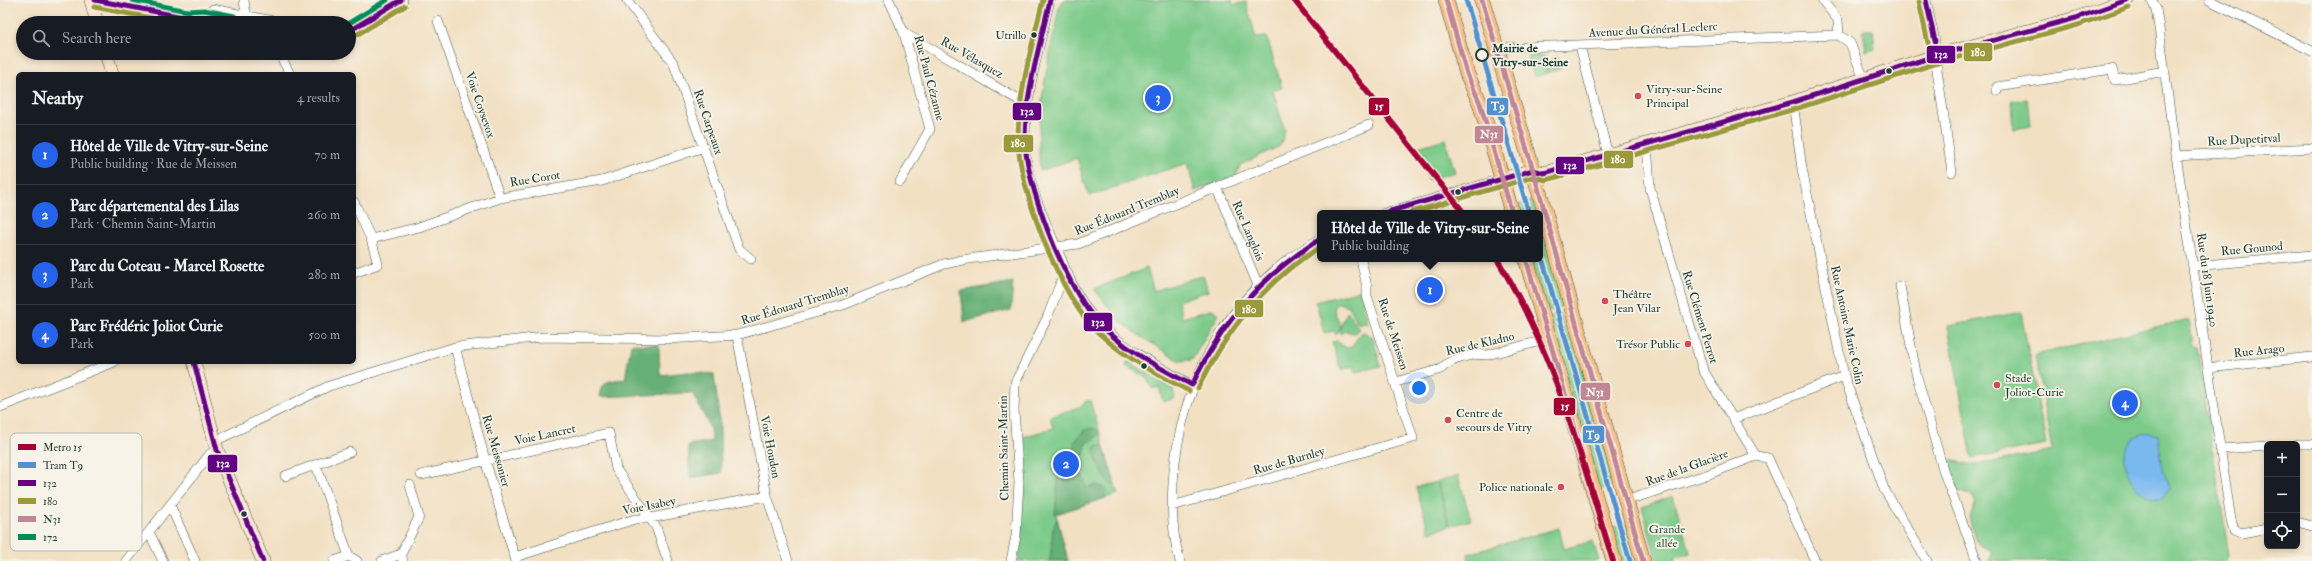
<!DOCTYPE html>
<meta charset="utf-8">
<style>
body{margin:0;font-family:"IM FELL Double Pica",serif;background:#20242c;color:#f1f3f6}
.controls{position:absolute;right:12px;bottom:12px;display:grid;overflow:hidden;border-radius:6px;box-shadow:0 2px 6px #0003}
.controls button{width:36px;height:36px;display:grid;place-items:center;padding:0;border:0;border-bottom:1px solid #363941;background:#171b24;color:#f1f3f6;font:20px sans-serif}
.you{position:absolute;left:1419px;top:388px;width:14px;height:14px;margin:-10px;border:3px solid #fff;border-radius:50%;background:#1a73e8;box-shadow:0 0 0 6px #1a73e833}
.badge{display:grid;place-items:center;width:26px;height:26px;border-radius:50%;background:#2563eb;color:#fff;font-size:13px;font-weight:700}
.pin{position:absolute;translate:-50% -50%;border:2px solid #fff;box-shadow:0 1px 4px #0006}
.popup{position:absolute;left:1317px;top:210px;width:226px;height:52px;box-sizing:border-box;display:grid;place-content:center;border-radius:6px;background:#171b24;filter:drop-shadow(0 1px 3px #0005);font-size:13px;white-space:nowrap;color:#9ea1a6}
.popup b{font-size:15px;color:#f1f3f6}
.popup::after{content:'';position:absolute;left:50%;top:100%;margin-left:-8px;border:8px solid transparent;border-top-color:#171b24}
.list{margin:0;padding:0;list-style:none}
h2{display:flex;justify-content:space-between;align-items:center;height:52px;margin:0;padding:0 16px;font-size:17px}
h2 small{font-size:13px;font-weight:400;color:#9ea1a6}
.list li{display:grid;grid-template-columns:26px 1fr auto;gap:12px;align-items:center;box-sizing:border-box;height:60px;padding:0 16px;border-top:1px solid #363941}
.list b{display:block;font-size:15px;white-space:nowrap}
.list p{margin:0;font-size:13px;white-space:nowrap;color:#9ea1a6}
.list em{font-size:13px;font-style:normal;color:#9ea1a6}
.icon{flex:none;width:22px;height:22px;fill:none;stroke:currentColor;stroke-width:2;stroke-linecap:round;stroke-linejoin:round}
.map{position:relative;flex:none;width:2312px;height:561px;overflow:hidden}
.search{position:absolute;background:#171b24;box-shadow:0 2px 6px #0003;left:16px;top:16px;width:340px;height:44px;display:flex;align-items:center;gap:10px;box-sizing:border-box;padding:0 14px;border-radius:22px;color:#9ea1a6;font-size:15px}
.panel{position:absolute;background:#171b24;box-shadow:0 2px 6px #0003;left:16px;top:72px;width:340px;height:292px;border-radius:6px}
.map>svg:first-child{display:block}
</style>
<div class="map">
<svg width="2312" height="561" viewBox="0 0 2312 561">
<rect width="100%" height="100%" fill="#f7f3e8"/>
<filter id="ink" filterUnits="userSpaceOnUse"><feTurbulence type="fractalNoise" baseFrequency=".025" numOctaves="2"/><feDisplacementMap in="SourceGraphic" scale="8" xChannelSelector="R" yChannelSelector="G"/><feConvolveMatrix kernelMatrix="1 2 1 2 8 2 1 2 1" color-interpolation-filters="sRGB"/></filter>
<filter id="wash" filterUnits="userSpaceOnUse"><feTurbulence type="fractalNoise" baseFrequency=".012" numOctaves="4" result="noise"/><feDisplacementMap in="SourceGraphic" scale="16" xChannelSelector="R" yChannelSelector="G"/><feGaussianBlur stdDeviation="0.9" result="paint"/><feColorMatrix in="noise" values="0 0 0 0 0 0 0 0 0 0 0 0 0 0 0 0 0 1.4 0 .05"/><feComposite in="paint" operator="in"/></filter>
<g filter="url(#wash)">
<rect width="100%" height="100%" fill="#f2e0c3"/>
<path fill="#7dcb8a" stroke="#4e845f" d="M1064,0H1232L1233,5L1246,2L1256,38L1267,37L1282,88L1273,91L1285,131L1280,146L1240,165L1236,176L1195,191L1187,163L1089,196L1077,158L1040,171C1035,113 1048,64 1059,7Z
M1863,30H1873L1875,48L1866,51Z
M1545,56L1546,72L1553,57H1559L1562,68L1534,77L1528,56Z
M2027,99L2030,126L2014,129L2012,101Z
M1445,139L1455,172L1428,180L1418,147Z
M1535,200L1539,213H1517L1515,206Z
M1540,216L1565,306L1546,312L1531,259H1540Z
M1147,268L1154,291L1203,275L1208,291L1178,301L1182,318L1213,309L1219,314L1192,360L1180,361L1135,333L1119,320L1094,289Z
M1360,290L1368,323H1358L1349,306L1338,303L1334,306C1333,317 1347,325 1336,334L1333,331L1324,333L1316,302Z
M1348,311L1359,329L1355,333L1345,331L1340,334L1342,322Z
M2021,312L2046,444L1972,458L1948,326Z
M1561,315L1567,335L1574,333L1616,484L1599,490L1548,318Z
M2189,319L2193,345L2197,348L2229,556L2227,561H1989L1993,552L1978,544L1969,518L1976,503L1973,497L1958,491L1948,460L1976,465L2052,451L2035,355Z
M1364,332L1373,338L1381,366L1356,372L1354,366L1341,370L1332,342L1337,341L1345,348L1352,347L1360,334Z
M1128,361L1173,389L1175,398L1163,402L1159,387L1152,389L1148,379L1126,366Z
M1090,400L1118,494L1056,514L1068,561H1018L1021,539L1023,437L1053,428L1050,417L1084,405V402Z
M1458,476L1471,520L1450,526L1438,481Z
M1437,482L1449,526L1429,532L1416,487Z
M1673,496L1690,553L1674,558L1675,561H1657L1642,507Z
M1627,524L1638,561H1619L1609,528Z
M1559,528L1564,549L1593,541L1599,561H1469L1468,554Z"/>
<path fill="#66af76" stroke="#427655" d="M1013,282L1011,310L964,322L961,291Z
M631,344L659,345L660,375L688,372L714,374L720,425L721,473L690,478L688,445L712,441L709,425L692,393L600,397C602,379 610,381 625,379Z
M1092,428L1099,431L1098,436L1086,443L1084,455L1075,452L1074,443L1084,430Z
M1097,445H1103L1115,484L1112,485C1105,482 1093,455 1094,448Z
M1066,452L1072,454L1077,459L1075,468L1083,476L1086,488L1097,485L1105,488L1107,491L1105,498L1055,514L1058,480L1061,460Z
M1057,519L1068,561H1050L1053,529Z"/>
<path fill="#7ab9ee" stroke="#4c7b91" d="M2149,432L2158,435L2163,469L2169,489L2163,498C2131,504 2103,439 2149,432Z"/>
</g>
<g filter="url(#ink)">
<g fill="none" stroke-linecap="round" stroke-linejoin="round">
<path stroke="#c8bfa6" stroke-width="9" stroke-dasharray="9 4.5" stroke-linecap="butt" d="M1510,47H1525"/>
<g stroke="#3f5549" stroke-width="10">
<path id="street" d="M244,0L246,15
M627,0L674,64L739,249L751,259
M889,0L904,33L930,129L900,182
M1050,0C1040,45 1026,91 1025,137C1024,176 1041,212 1056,247C1067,272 1076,298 1095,319C1121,347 1158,367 1192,385
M1822,0L1838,20L1839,35
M1926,0L1935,41V56L1952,172
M2152,0L2156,9L2159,28L2173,135L2231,520L2234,530L2242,533L2267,528
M2209,0L2312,51
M203,17L213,9L283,23
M438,21L500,198
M904,33L1027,105
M1580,46L1608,155
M1525,47L1839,35L1850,43L1864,79
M1502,50L1510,47
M279,53L290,74
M1997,91V87L2112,69L2115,80L2165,71
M1793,102L1802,169L1844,376L1884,489L1927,561
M1647,144L1650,188L1703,370L1756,456L1768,458L1815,561
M2176,156L2312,148
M1217,187L1258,285
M354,202L371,239L378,264L354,273
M1384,213L1502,179
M371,239L419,227L500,198L602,181L704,147
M2194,266L2312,255
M1900,286L1916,373L1944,473L1977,561
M737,335L767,496L788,561
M455,347L485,460L516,561
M2208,368L2312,357
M1396,382L1441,369C1449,359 1474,353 1487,355L1549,339
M0,407L114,362
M1733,419L1844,376
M215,441L329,386L455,347L543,337L667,339L737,335L843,305L944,264L968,259L1078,244L1369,125
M2297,444H2312
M2220,449L2267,446
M316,465L349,556L357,561
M421,475L609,433L616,469L656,527L668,561
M285,476L350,452
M1625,501L1709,474L1756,456
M170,505L195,561
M1172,506L1413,438L1367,296V287L1361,259
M2297,522L2312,526
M149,532L163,561
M401,554L419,517L410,485
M515,557L635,519L650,518L767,496
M126,561L210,454L217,450
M334,561L349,556
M382,561L401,554L403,561
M1011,561L1016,536L1019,482L1014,410L1015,383L1047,318L1061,282L1067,274
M1180,561C1170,529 1171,495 1175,462C1187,367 1236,287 1320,239"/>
</g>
<g stroke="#3f5549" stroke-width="14">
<path id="secondary" d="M91,0L97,23
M95,0L188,18L199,23
M190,18L203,17L233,23
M349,31L401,0
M106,53L112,74
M1502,179L1533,170L1544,173L1608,155L1793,102L1935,56L2076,18L2127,0
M194,362L217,450L263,561"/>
</g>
<g stroke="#3f5549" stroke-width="16">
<path id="primary" d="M1446,0L1467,74L1480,103L1512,213
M1482,0L1533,170L1643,561
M1526,259L1614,561"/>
</g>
<use href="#street" stroke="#fff" stroke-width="9"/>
<use href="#secondary" stroke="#fce5cf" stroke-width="13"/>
<use href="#primary" stroke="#f7be88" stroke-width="15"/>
<g stroke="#f7f3e8" stroke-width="8">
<path id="bus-1" d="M95,0L188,18L203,17L233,23
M1050,0C1040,45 1026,91 1025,137C1024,182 1065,285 1095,319C1121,348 1158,367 1192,385
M1926,0L1935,41
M349,31L401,0
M1384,213L1533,170L1544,173L1793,102L1935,56L2076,18L2127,0
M194,362L217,450L263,561
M1192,385C1223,321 1260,277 1320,239"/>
</g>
<g stroke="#f7f3e8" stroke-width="8">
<path id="bus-2" d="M1043,0C1032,45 1019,90 1018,137C1017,184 1058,288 1089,323C1116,353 1154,373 1189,391
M1919,2L1928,43
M94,7L177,23
M353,37L405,6
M1409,213L1533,177L1546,180L1795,109L1937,63L2078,25L2129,7
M1198,388C1227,330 1264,282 1320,247"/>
</g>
<g stroke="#f7f3e8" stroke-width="8">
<path id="bus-3" d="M1446,0L1467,74L1480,103L1512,213
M1482,0L1533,170L1643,561
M1526,259L1582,452"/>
</g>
<g stroke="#f7f3e8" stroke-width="8">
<path id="bus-4" d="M132,0L188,11L204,10L234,16
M349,23L387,0"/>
</g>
<use href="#bus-1" stroke="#640082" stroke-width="5"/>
<use href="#bus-2" stroke="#9b993a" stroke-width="5"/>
<use href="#bus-3" stroke="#c08693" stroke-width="5"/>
<use href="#bus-4" stroke="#008c59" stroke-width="5"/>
<g stroke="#f7f3e8" stroke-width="8">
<path id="tram-1" d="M1466,0L1529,213
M1540,251L1630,561"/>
</g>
<use href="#tram-1" stroke="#5291ce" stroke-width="5"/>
<g stroke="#f7f3e8" stroke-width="9">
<path id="metro-1" d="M1294,0L1464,213
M1497,259C1556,356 1580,454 1613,561"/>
</g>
<use href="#metro-1" stroke="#a50034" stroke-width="6"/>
</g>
</g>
<g fill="#1f3d34" stroke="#f7f3e8" stroke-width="1.5">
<circle cx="1034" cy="35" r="3.5"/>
<circle cx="1889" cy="71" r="3.5"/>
<circle cx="1458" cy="192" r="3.5"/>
<circle cx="1144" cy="366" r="3.5"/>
<circle cx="244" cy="514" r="3.5"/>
</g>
<circle fill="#f7f3e8" stroke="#1f3d34" stroke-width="2" cx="1482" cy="55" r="6"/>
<g fill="#d1495b" stroke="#f7f3e8" stroke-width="1.5">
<circle cx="1638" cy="96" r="4"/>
<circle cx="1605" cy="301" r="4"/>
<circle cx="1688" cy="344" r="4"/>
<circle cx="1997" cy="385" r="4"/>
<circle cx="1448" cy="420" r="4"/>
<circle cx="1561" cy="487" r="4"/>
</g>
<g text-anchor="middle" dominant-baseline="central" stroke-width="3.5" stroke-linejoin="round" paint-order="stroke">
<g font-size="11" fill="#1f3d34" stroke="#f7f3e8" text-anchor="end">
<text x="1026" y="35">Utrillo</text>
</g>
<g font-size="12" fill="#1f3d34" stroke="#f7f3e8">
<text transform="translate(1653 30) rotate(-3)">Avenue du Général Leclerc</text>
<text transform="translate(972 58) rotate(30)">Rue Vélasquez</text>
<text transform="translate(929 78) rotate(75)">Rue Paul Cézanne</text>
<text transform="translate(480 105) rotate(71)">Voie Coysevox</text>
<text transform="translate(708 122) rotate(71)">Rue Carpeaux</text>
<text transform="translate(2244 140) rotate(-3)">Rue Dupetitval</text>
<text transform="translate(535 179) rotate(-9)">Rue Corot</text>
<text transform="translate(1127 211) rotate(-22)">Rue Édouard Tremblay</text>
<text transform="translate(1248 231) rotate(67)">Rue Langlois</text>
<text transform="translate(2252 249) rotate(-5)">Rue Gounod</text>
<text transform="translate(2207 280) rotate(82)">Rue du 18 Juin 1940</text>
<text transform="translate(795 305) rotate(-17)">Rue Édouard Tremblay</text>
<text transform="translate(1700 317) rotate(73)">Rue Clément Perrot</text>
<text transform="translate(1847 325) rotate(78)">Rue Antoine Marie Colin</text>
<text transform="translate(1393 334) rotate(72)">Rue de Meissen</text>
<text transform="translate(1480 344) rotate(-13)">Rue de Kladno</text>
<text transform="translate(2259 351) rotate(-6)">Rue Arago</text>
<text transform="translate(545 435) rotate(-12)">Voie Lancret</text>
<text transform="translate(770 447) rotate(79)">Voie Houdon</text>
<text transform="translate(1004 448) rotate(-91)">Chemin Saint-Martin</text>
<text transform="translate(496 451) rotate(74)">Rue Meissonier</text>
<text transform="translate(1289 461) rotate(-16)">Rue de Burnley</text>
<text transform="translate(1687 468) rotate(-20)">Rue de la Glacière</text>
<text transform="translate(649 506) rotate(-11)">Voie Isabey</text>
</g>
<g font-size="12" font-weight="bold" fill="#1f3d34" stroke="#f7f3e8" text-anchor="start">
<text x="1492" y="48">Mairie de<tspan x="1492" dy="14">Vitry-sur-Seine</tspan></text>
</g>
<g font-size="12" fill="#1f3d34" stroke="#f7f3e8" text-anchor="start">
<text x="1646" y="89">Vitry-sur-Seine<tspan x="1646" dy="14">Principal</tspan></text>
<text x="1613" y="294">Théâtre<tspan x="1613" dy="14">Jean Vilar</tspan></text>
<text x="1680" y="344" text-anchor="end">Trésor Public</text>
<text x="2005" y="378">Stade<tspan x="2005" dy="14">Joliot-Curie</tspan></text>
<text x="1456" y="413">Centre de<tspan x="1456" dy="14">secours de Vitry</tspan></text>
<text x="1553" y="487" text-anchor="end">Police nationale</text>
</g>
<g font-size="12" fill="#325945" stroke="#f7f3e8">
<text x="1667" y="529">Grande<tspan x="1667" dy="14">allée</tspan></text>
</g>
</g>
<rect x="10" y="433" width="132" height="118" rx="6" fill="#f7f3e8" stroke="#b6bcb2" stroke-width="1"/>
<rect x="18" y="444" width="18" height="6" fill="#a50034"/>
<rect x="18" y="462" width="18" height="6" fill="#5291ce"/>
<rect x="18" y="480" width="18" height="6" fill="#640082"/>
<rect x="18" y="498" width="18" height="6" fill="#9b993a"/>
<rect x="18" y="516" width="18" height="6" fill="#c08693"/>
<rect x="18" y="534" width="18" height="6" fill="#008c59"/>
<g font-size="11" fill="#1f3d34">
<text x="43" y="451">Metro 15</text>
<text x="43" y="469">Tram T9</text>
<text x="43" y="487">132</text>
<text x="43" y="505">180</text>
<text x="43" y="523">N31</text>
<text x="43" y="541">172</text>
</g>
<g stroke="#f7f3e8" stroke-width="1.5">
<rect x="1963" y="42" width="30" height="20" rx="4" fill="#9b993a"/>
<rect x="1926" y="45" width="30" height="19" rx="4" fill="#640082"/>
<rect x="1368" y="97" width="22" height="19" rx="4" fill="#a50034"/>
<rect x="1486" y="97" width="23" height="19" rx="4" fill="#5291ce"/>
<rect x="1012" y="102" width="30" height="19" rx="4" fill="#640082"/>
<rect x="1474" y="125" width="30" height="19" rx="4" fill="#c08693"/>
<rect x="1003" y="134" width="31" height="19" rx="4" fill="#9b993a"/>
<rect x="1603" y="150" width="31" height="19" rx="4" fill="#9b993a"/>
<rect x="1555" y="156" width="30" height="19" rx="4" fill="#640082"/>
<rect x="1234" y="299" width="30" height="19" rx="4" fill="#9b993a"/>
<rect x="1083" y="312" width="30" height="20" rx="4" fill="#640082"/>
<rect x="1580" y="382" width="31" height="19" rx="4" fill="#c08693"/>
<rect x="1553" y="397" width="23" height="19" rx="4" fill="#a50034"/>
<rect x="1582" y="425" width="23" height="19" rx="4" fill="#5291ce"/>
<rect x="207" y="454" width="31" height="19" rx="4" fill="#640082"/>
</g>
<g font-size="11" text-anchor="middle" font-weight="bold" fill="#fff">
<text x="1978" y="56">180</text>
<text x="1941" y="58">132</text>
<text x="1379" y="110">15</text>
<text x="1498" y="110">T9</text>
<text x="1027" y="115">132</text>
<text x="1489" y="138">N31</text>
<text x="1018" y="147">180</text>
<text x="1618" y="163">180</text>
<text x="1570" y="169">132</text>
<text x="1249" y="313">180</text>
<text x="1098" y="326">132</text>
<text x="1595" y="396">N31</text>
<text x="1565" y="410">15</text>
<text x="1593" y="439">T9</text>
<text x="223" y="467">132</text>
</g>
</svg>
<div class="controls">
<button>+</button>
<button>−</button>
<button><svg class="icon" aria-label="locate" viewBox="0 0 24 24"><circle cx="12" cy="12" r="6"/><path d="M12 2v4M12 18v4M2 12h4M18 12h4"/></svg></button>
</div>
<div class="you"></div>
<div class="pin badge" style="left:1430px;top:290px">1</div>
<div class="popup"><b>Hôtel de Ville de Vitry-sur-Seine</b>Public building</div>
<div class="pin badge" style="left:1066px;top:464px">2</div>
<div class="pin badge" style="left:1158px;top:98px">3</div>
<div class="pin badge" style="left:2125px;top:403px">4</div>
<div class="search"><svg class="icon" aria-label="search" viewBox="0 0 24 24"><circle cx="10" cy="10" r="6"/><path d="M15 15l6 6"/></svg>Search here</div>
<section class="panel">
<h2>Nearby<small>4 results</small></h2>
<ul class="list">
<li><span class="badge">1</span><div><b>Hôtel de Ville de Vitry-sur-Seine</b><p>Public building · Rue de Meissen</p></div><em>70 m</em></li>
<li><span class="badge">2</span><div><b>Parc départemental des Lilas</b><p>Park · Chemin Saint-Martin</p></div><em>260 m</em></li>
<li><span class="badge">3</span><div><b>Parc du Coteau - Marcel Rosette</b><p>Park</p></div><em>280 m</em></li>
<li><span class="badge">4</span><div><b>Parc Frédéric Joliot Curie</b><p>Park</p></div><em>500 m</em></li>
</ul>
</section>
</div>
